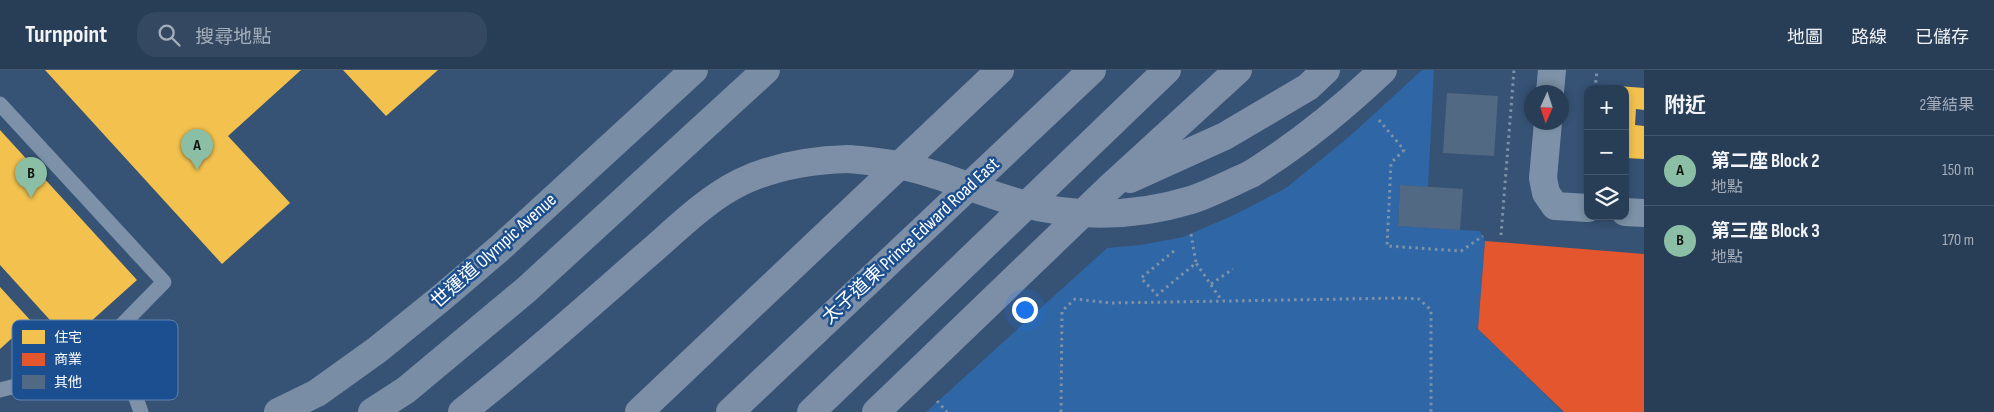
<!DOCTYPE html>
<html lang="zh-TW">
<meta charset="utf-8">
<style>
body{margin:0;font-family:"Sofia Sans Condensed","Noto Sans TC",sans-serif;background:#344961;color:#f1f3f6}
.controls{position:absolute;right:15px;top:15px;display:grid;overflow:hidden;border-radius:10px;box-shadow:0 2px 8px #0003}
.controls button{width:45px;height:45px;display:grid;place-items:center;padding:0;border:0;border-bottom:1px solid #44576d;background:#283e57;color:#f1f3f6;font:25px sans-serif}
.compass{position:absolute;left:1524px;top:15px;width:45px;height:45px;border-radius:50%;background:#283e57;box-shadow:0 2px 8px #0003;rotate:183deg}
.you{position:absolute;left:1024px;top:239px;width:18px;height:18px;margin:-12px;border:4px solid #fff;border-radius:50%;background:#1a73e8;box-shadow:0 0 0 8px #1a73e833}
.badge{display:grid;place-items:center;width:32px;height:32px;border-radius:50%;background:#8abfa5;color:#111;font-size:16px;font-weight:700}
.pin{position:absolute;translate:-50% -41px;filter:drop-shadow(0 1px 2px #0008)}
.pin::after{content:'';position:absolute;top:26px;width:18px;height:15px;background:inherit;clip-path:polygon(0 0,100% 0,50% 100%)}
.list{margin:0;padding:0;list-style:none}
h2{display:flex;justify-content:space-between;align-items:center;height:65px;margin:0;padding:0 20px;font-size:21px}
h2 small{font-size:16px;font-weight:400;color:#a5aeba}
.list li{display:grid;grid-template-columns:32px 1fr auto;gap:15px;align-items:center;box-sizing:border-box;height:70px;padding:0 20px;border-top:1px solid #44576d}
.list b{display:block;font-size:19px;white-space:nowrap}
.list p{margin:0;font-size:16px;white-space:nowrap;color:#a5aeba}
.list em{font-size:16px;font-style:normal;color:#a5aeba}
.icon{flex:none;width:28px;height:28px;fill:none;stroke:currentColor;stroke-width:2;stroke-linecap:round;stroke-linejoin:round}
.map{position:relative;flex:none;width:1644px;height:342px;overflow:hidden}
header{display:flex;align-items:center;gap:30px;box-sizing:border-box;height:70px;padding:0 25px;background:#283e57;border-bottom:1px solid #44576d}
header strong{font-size:24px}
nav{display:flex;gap:28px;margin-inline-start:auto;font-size:18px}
.search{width:350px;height:45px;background:#344961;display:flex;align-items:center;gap:12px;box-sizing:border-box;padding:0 18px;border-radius:20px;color:#a5aeba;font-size:19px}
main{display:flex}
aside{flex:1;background:#283e57}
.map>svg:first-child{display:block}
</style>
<header>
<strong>Turnpoint</strong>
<div class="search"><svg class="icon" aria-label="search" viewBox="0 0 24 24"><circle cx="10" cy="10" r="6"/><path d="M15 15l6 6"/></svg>搜尋地點</div>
<nav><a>地圖</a><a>路線</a><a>已儲存</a></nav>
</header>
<main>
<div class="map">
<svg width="1644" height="342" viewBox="0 0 1644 342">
<rect width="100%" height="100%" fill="#365274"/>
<path fill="#2f66a5" d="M1422,0H1434L1428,117L1400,115L1398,156L1480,161L1485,171L1478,259L1563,342H926L1107,178L1141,175L1183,167L1234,145L1286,118L1351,65Z"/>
<path fill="#f2c14e" d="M45,0H301L228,66L290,133L222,194Z
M343,0H438L386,46Z
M1605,15L1644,18V40L1636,39L1635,55L1644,56V89L1625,88V19H1604Z
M0,60L137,210L69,271L0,195Z
M0,217L31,251L0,279Z
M1636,298L1641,315L1644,314V340L1642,342H1626L1624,341L1616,321L1624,318L1619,304Z"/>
<path fill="#e4572e" d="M1485,171L1644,184V342H1564L1478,259Z"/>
<path fill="#526984" d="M1447,23L1498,26L1494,86L1443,83Z
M1400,115L1463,119L1460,160L1398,156Z"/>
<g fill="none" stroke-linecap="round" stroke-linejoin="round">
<path stroke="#7d92a8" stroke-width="3" stroke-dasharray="2.5 4" stroke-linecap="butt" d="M1595,19L1597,0
M1379,50L1404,80L1391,93L1387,176L1461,181L1483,166
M1191,164L1196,193
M1501,165L1514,0
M1174,181L1141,208L1157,225L1196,193L1222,231
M1211,214L1233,199
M937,331L947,342
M1061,342L1062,241L1075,229L1111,233L1402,228L1419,229L1431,240V342"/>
<path stroke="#7d92a8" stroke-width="15" d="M0,34L164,212L113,264L32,312L0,320
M113,264L141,342"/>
<path stroke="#7d92a8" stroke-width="28" d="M1550,22L1552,0
M1548,52L1543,108L1546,123L1555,136L1588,138
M1625,142L1644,143"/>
<path stroke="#798da4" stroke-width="28" d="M278,342L317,323L377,280L440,229L500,178L694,0
M372,342L406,320L526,220L766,0"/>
<path stroke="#7d8ea7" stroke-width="28" d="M1251,104C1299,74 1342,39 1383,0
M1130,109L1225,66L1308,17L1326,0
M462,342C524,293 583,241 642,189C673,163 704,130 741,112C775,96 811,90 848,89
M639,342L1000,0
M730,342L1092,0
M811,342L1167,0
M876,342L1109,118L1238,0"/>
<path stroke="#7d8ea7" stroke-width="28" d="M848,89C874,91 901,94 926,102C958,111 988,125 1020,133C1077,148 1135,147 1191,130C1212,123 1231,113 1251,104"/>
</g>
<g text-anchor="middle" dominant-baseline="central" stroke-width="5" stroke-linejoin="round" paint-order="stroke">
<g font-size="19" fill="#fff" stroke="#1b4f8f">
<text transform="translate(911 171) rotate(-43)">太子道東 Prince Edward Road East</text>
<text transform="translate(494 181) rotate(-42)">世運道 Olympic Avenue</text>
</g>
</g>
<rect x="12" y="250" width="166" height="80" rx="8" fill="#1b4f8f" stroke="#5f84b1" stroke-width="1"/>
<rect x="22" y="260" width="23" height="14" fill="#f2c14e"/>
<rect x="22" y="283" width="23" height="13" fill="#e4572e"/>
<rect x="22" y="305" width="23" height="14" fill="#526984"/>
<g font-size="14" fill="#fff">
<text x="54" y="272">住宅</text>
<text x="54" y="294">商業</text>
<text x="54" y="317">其他</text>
</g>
</svg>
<div class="controls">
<button>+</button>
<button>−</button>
<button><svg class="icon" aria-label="layers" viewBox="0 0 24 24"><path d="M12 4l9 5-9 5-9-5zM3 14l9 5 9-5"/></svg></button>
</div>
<svg class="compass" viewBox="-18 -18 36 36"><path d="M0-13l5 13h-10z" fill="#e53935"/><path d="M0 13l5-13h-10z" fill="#a5aeba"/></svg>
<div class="you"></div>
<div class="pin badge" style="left:197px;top:100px">A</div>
<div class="pin badge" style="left:31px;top:128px">B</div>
</div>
<aside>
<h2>附近<small>2筆結果</small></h2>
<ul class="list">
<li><span class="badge">A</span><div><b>第二座 Block 2</b><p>地點</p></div><em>150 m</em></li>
<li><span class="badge">B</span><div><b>第三座 Block 3</b><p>地點</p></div><em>170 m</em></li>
</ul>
</aside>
</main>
